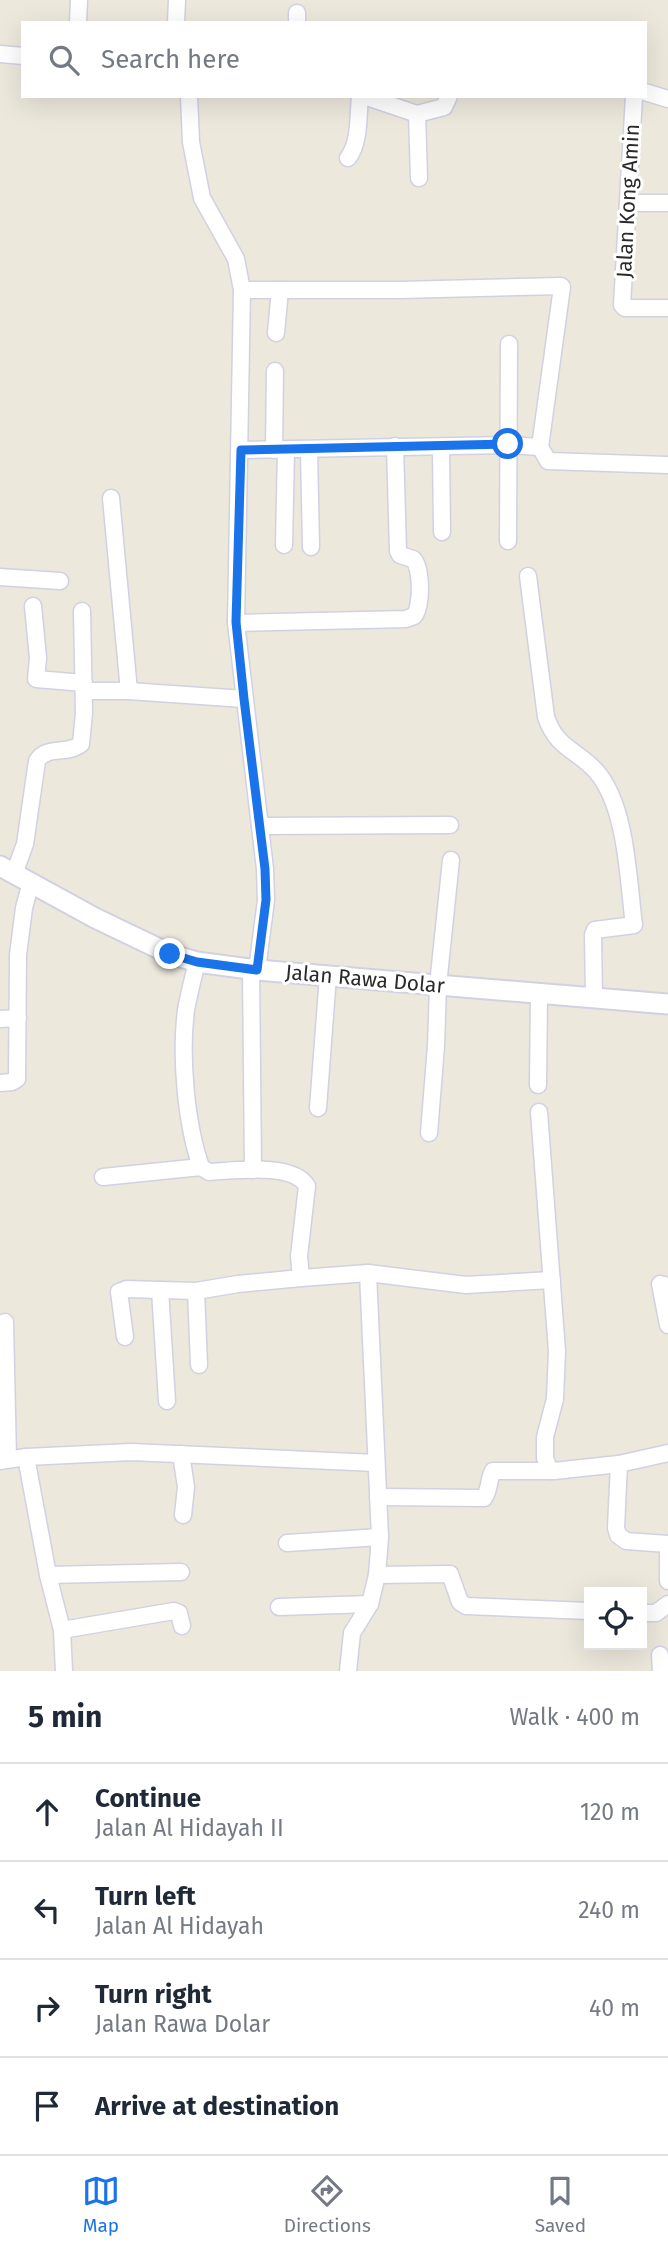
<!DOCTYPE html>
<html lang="en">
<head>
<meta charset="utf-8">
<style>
	body { margin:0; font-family:"Fira Sans",sans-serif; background:#f2f2f3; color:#1f2937 }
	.controls { position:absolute; right:21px; bottom:21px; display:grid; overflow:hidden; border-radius:0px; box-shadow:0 7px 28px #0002 }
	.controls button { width:63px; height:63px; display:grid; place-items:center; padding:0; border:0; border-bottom:2px solid #e0e1e3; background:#fff; color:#1f2937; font:35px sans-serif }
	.stop { position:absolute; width:21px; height:21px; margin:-16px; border:5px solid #1a73e8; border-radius:50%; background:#fff }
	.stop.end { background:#1a73e8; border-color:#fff; box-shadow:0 2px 7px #0008 }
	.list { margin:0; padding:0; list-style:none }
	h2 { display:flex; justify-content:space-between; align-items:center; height:91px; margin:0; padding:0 28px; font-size:30px }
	h2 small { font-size:23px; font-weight:400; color:#747a83 }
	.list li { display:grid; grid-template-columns:46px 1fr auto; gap:21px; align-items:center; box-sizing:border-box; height:98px; padding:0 28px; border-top:2px solid #e0e1e3 }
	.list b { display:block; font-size:26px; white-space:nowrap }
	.list p { margin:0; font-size:23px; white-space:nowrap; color:#747a83 }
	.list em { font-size:23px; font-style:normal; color:#747a83 }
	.icon { flex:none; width:38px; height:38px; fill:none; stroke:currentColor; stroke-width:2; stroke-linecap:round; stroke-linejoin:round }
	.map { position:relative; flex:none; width:668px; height:1671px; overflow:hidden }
	.search { position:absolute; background:#fff; box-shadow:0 7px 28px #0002; left:21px; right:21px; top:21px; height:77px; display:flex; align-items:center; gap:18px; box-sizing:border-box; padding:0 24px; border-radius:0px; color:#747a83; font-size:26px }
	.sheet { height:483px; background:#fff }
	nav { display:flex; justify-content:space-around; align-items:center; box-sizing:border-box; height:98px; border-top:2px solid #e0e1e3; background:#fff; font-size:19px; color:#747a83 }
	nav a { display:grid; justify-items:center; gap:4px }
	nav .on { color:#1a73e8 }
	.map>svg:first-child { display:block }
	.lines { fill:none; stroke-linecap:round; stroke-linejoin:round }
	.minor-casing { stroke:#d1d1e3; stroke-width:19 }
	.tertiary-casing { stroke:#d1d1e3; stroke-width:23 }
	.minor { stroke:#fff; stroke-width:16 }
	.tertiary { stroke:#fff; stroke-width:19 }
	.route { stroke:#1a73e8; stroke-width:9 }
	.labels { text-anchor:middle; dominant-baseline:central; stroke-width:6; stroke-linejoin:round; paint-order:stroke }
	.street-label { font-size:21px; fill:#2a2a2a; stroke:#fff }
</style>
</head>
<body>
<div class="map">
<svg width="668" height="1671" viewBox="0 0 668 1671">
	<rect width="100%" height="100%" fill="#ece8dc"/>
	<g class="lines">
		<g class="minor-casing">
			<g id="minor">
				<path d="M78 23 79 0"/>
				<path d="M176 23 177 0"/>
				<path d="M297 23V13"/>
				<path d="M0 54 23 56"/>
				<path d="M645 92 668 99"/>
				<path d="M189 96 191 142 202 198 236 259 242 290 236 623 265 869 266 900 257 970"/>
				<path d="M364 96 417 114 444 107 449 96"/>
				<path d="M634 96 622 305 625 308H668"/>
				<path d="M417 114 419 178"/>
				<path d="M348 158C360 143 358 115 360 96"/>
				<path d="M629 203H668"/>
				<path d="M242 290H399L561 286 562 287 540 447 548 461 668 465"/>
				<path d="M276 333 280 290"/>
				<path d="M441 447 442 532"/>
				<path d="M241 450 508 445 540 447"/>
				<path d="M274 450 275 371"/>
				<path d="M309 450 311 547"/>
				<path d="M111 498 129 691"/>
				<path d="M508 541 509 344"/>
				<path d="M284 545 286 450"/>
				<path d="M528 576 546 717C557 749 576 749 596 771 627 806 628 880 634 925L595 930 593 935 594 998"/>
				<path d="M0 577 60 581"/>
				<path d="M33 606 38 658 36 679 84 683"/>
				<path d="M236 623 406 619 414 616C422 606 422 568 413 559L400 555 398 551 395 446"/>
				<path d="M84 691H129L244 699"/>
				<path d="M260 826 450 825"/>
				<path d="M14 874 25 844 37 761C46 745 68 755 81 744L84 713 82 611"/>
				<path d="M197 962C193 978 189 994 186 1010 180 1056 186 1124 201 1167L209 1172C233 1171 293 1162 307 1186L299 1256 301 1278 368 1273 466 1285 552 1280"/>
				<path d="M251 969 253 1170"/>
				<path d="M0 1019 18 1018"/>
				<path d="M0 1083 12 1082 17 1079 18 955 24 908 31 882"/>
				<path d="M538 1085 539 993"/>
				<path d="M318 1108 328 976"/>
				<path d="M539 1112 557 1351 555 1399 545 1437V1458L550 1471"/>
				<path d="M429 1133 436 1046 438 985 451 860"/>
				<path d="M103 1177 201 1167"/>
				<path d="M668 1286 660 1284 668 1325"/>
				<path d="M196 1291 199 1365"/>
				<path d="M5 1322 8 1459"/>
				<path d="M125 1337 119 1292 127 1289 160 1290"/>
				<path d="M167 1401 160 1290 196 1291 238 1284 301 1278"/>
				<path d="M181 1454 186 1487 183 1515"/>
				<path d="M26 1457 131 1452 376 1463"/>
				<path d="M0 1461 26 1457 48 1575 62 1630 64 1671"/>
				<path d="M619 1464 616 1528 618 1535 626 1541 668 1544"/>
				<path d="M378 1497 484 1498C490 1490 488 1480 493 1471H554L619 1464 668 1453"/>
				<path d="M287 1543 380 1537"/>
				<path d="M668 1544V1581"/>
				<path d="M48 1575 181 1572"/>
				<path d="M377 1575 450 1574 460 1602 466 1606 589 1611"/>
				<path d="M279 1607 370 1604"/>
				<path d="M642 1613H656L668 1604"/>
				<path d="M62 1630 174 1611 179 1613 182 1626"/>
				<path d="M660 1655 661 1671"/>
				<path d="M348 1671 352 1633 370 1604 377 1575 380 1537 368 1273"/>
			</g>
		</g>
		<g class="tertiary-casing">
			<path id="tertiary" d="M0 866 95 918 170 954 197 962 257 970 668 1004"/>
		</g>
		<use href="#minor" class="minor"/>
		<use href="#tertiary" class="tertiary"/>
	</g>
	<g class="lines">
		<path class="route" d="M170 954 197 962 257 970 266 900 265 869 244 699 236 622 241 450 508 444"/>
	</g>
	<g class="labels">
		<g class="street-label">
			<text transform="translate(628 201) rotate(-87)">Jalan Kong Amin</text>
			<text transform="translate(365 979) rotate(5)">Jalan Rawa Dolar</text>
		</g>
	</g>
</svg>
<div class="controls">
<button><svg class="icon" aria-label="locate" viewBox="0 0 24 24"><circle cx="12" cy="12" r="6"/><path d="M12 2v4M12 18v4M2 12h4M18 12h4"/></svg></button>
</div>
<div class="stop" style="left:508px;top:444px"></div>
<div class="stop end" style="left:170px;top:954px"></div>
<div class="search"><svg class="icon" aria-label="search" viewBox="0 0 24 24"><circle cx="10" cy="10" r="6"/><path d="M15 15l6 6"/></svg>Search here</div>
</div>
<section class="sheet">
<h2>5 min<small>Walk · 400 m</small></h2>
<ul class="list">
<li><svg class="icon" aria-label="ahead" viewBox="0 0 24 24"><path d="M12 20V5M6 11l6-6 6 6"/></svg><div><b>Continue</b><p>Jalan Al Hidayah II</p></div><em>120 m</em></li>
<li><svg class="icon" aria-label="left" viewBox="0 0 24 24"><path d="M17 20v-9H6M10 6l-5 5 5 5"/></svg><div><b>Turn left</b><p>Jalan Al Hidayah</p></div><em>240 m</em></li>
<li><svg class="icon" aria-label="right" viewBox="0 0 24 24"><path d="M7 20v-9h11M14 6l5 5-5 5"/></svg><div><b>Turn right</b><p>Jalan Rawa Dolar</p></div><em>40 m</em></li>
<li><svg class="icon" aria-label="arrive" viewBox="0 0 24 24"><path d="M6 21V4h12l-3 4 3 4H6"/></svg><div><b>Arrive at destination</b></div></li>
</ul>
</section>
<nav>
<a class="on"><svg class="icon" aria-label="map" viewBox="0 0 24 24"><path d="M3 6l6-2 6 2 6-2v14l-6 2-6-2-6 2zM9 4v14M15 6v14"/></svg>Map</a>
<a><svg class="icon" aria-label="directions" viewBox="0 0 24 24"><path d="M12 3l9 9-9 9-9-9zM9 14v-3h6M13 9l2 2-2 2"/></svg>Directions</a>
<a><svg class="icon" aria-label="saved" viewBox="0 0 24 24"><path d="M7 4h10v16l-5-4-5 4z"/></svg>Saved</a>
</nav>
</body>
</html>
